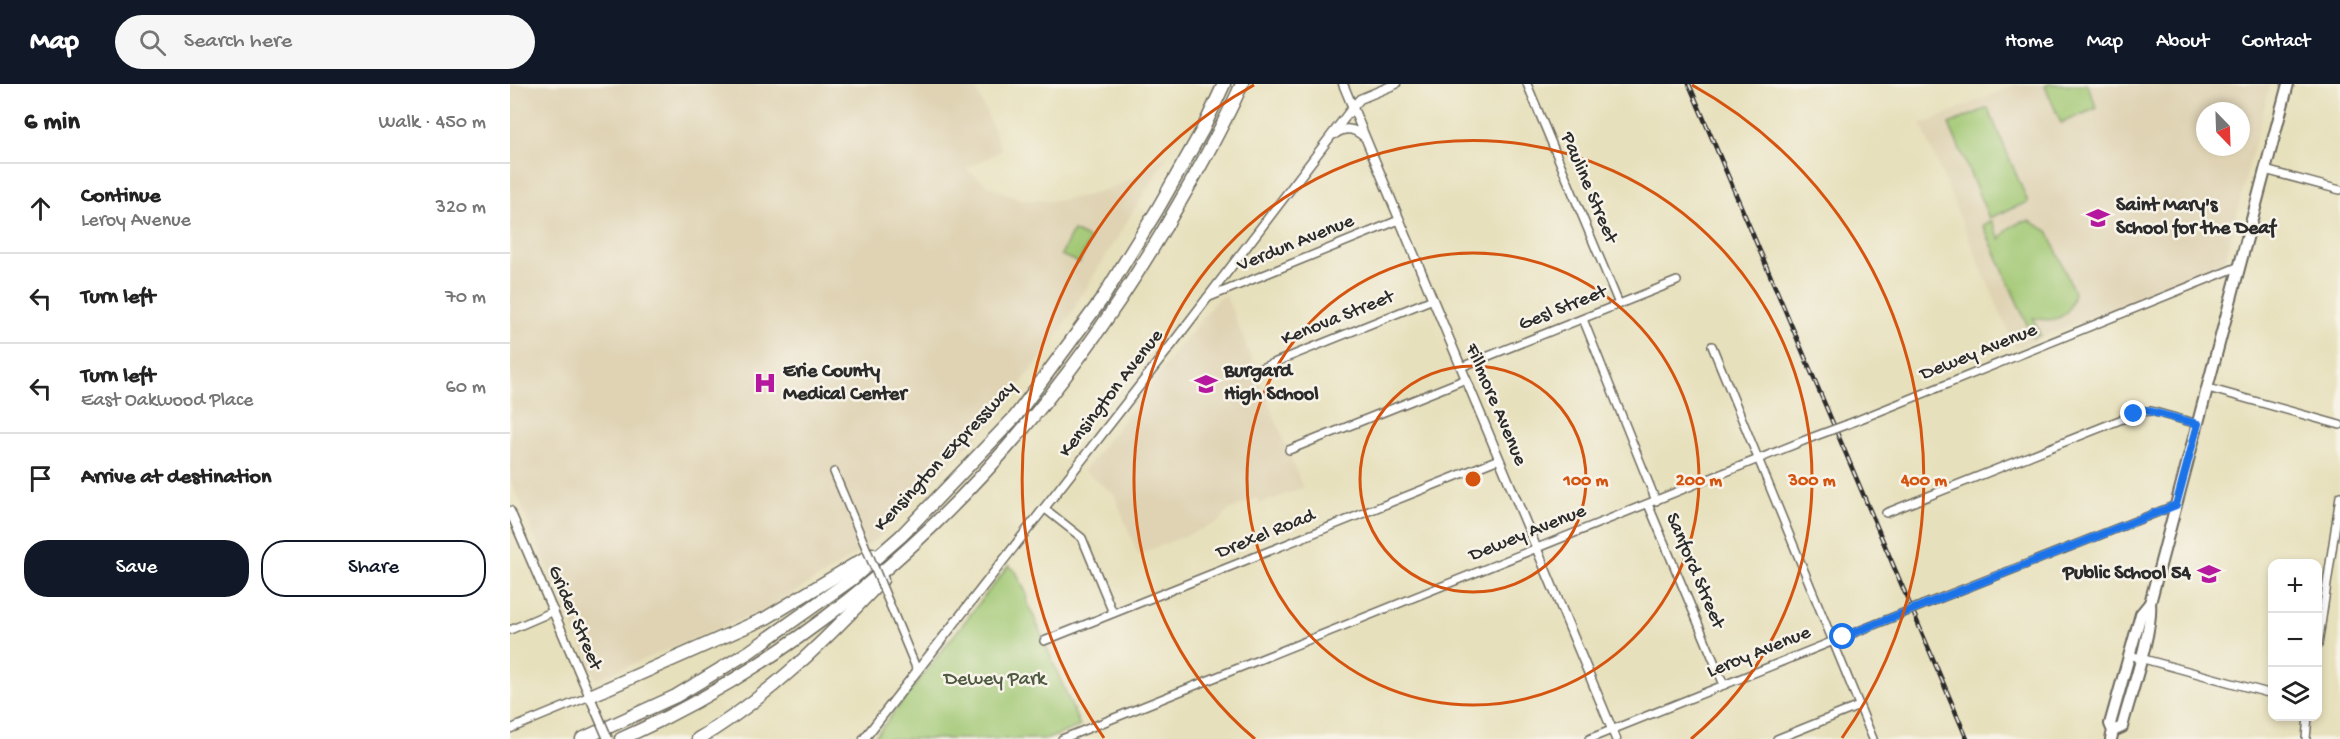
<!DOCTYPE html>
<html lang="en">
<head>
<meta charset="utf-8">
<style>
	body { margin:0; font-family:"Gochi Hand",sans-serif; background:#f6f6f6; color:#222 }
	.controls { position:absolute; right:18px; bottom:18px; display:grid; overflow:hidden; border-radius:12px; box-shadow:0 3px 9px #0003 }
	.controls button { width:54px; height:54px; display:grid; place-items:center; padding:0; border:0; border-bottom:2px solid #e0e0e0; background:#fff; color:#222; font:30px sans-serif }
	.compass { position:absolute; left:1686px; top:18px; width:54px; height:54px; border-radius:50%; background:#fff; box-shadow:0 3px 9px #0003; rotate:157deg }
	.stop { position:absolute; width:18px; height:18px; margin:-14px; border:4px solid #1a73e8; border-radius:50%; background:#fff }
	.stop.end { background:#1a73e8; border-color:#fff; box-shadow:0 2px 6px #0008 }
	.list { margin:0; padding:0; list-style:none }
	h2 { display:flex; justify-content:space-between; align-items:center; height:78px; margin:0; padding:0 24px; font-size:26px }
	h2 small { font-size:20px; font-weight:400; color:#767676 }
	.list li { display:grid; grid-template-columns:39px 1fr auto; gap:18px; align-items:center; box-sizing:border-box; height:90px; padding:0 24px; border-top:2px solid #e0e0e0 }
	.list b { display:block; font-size:22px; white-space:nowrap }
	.list p { margin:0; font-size:20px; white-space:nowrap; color:#767676 }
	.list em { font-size:20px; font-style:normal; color:#767676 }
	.actions { display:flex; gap:12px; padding:18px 24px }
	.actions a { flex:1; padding:14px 0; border:2px solid #111827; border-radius:24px; text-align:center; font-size:21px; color:#111827 }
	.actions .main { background:#111827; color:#fff }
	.icon { flex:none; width:33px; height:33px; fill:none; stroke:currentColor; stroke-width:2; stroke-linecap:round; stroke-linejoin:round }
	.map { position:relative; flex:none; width:1830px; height:655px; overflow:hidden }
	header { display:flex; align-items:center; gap:36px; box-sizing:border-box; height:84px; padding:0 30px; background:#111827; color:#fff }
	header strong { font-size:28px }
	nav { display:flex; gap:33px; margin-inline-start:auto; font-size:21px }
	.search { width:420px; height:54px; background:#f6f6f6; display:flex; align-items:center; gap:15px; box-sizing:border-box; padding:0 21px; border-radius:33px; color:#767676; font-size:22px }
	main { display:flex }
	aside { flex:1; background:#fff }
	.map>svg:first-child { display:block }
	.built { fill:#dfd3b4; fill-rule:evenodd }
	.green { fill:#a1c873; stroke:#667a4f; stroke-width:1.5 }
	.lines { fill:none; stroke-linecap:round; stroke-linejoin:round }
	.minor-casing { stroke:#6d6a5e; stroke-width:10 }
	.tertiary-casing { stroke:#6d6a5e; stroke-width:11 }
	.primary-casing { stroke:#6d6a5e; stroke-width:14 }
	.motorway-casing { stroke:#6d6a5e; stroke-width:15 }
	.minor { stroke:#fff; stroke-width:7 }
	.tertiary { stroke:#fff; stroke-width:8 }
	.primary { stroke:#fff; stroke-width:10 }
	.motorway { stroke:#fff; stroke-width:12 }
	.rail-casing { stroke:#2b2b2b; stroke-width:4.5 }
	.rail { stroke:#f7f3e8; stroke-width:2; stroke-dasharray:7; stroke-linecap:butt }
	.minor-bridge-casing { stroke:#6d6a5e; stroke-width:10; stroke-linecap:butt }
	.tertiary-bridge-casing { stroke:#6d6a5e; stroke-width:11; stroke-linecap:butt }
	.minor-bridge { stroke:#fff; stroke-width:7 }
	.tertiary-bridge { stroke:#fff; stroke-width:8 }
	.route { stroke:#1a73e8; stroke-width:8 }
	.ring { fill:none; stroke:#d5540f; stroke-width:3 }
	.labels { text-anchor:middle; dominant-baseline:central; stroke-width:5; stroke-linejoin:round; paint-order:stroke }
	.street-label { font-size:20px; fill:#2b2b2b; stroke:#f7f3e8 }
	.poi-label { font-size:20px; font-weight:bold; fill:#2b2b2b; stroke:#f7f3e8; text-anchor:start }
	.park-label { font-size:20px; fill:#4e5a41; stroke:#f7f3e8 }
	.centre { fill:#d5540f; stroke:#f7f3e8; stroke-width:3 }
	.ring-label { font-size:18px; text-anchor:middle; font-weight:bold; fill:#d5540f; stroke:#f7f3e8; stroke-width:5; stroke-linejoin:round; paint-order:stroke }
</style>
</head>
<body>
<header>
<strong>Map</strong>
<div class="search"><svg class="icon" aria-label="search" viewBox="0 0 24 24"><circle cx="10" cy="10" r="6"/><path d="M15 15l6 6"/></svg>Search here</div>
<nav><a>Home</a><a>Map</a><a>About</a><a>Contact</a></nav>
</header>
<main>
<aside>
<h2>6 min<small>Walk · 450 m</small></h2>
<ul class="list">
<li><svg class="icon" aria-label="ahead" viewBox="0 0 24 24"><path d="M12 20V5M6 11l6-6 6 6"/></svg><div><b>Continue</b><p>Leroy Avenue</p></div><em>320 m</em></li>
<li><svg class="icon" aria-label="left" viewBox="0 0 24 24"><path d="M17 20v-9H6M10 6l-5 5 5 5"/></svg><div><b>Turn left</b></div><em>70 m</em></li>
<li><svg class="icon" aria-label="left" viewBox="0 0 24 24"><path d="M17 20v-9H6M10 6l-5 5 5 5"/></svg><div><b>Turn left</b><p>East Oakwood Place</p></div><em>60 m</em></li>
<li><svg class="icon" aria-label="arrive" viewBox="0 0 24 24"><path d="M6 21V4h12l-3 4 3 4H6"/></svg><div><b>Arrive at destination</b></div></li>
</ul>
<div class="actions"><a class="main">Save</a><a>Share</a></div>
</aside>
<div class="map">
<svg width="1830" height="655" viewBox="0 0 1830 655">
	<rect width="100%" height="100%" fill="#f7f3e8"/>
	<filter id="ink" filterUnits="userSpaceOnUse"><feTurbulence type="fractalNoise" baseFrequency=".0167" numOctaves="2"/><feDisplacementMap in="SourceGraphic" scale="12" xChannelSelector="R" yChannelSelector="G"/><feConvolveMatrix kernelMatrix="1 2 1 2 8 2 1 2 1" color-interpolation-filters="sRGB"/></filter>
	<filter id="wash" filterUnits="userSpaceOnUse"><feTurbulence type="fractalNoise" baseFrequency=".008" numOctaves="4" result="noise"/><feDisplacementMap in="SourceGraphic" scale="24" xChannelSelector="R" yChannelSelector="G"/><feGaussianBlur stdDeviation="1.35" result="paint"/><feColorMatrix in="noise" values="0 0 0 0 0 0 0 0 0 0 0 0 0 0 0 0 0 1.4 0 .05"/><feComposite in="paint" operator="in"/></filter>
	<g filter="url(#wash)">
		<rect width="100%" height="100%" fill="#e7e0bc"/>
		<g class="built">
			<path d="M0 0H464L492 66 456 85 480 102 510 116 547 117 578 111 612 100 659 69 544 257 478 342 411 407 369 453 322 486 255 526 86 595 0 395Z"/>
			<path d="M1502 0H1760L1714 180 1505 264 1411 41 1502 2ZM1695 27H1731V63H1695Z"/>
			<path d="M716 211 793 404 750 420 747 414 719 426 709 438 628 471 604 410 574 387 708 214Z"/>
		</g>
		<g class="green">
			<path d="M1539 0H1577L1587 24 1551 39 1535 2Z"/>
			<path d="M1478 24 1518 118 1479 134 1439 40Z"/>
			<path d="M1482 137 1490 155 1499 144 1511 138 1520 137 1538 147 1564 208C1560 234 1547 239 1523 234L1530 251 1523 254 1473 141Z"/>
			<path d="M563 147 580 155 569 179 551 171Z"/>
			<path d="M499 481 506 488 518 513 516 514 570 642 538 655H363Z"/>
		</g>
	</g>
	<g filter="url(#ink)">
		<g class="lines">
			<g class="minor-casing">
				<g id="minor">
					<path d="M1017 0 1109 220"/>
					<path d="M1755 86 1830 106"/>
					<path d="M697 214 889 136"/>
					<path d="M1073 235 1146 417"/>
					<path d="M1202 262 1363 655"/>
					<path d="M951 283 1167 197"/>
					<path d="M746 286 923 215"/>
					<path d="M1698 304 1830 341"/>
					<path d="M1338 340 1730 182"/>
					<path d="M779 366 956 295"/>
					<path d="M324 388 351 452"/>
					<path d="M1138 420 1214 601"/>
					<path d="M534 424 572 454 603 529"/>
					<path d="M1376 429 1630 328 1641 327 1688 340"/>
					<path d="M380 521 407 586"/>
					<path d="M1413 521 1666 421"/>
					<path d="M0 546 44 527"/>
					<path d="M534 557 989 375"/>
					<path d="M1808 561 1830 412"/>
					<path d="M1619 571 1762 610"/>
					<path d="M0 645 80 612"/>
					<path d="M552 655 1303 353"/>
					<path d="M1079 655 1381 534"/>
					<path d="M1267 655 1349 622"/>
					<path d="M1796 655 1798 632"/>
				</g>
			</g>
			<g class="tertiary-casing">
				<g id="tertiary">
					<path d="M833 0 1106 655"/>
					<path d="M825 50C834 43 844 44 853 52"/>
					<path d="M0 427 86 627"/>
					<path d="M354 655 663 259 843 23 850 15 886 0"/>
				</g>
			</g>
			<g class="primary-casing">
				<g id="primary">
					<path d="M1603 647 1612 643C1620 611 1643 548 1640 519L1778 0"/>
					<path d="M1601 655 1603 647 1600 640 1631 530 1640 519"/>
				</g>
			</g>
			<g class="motorway-casing">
				<g id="motorway">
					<path d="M80 612 256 534 362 470"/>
					<path d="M72 655 166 612 239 568 342 495 391 452 505 333 592 215 647 126 693 45 714 0"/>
					<path d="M111 655C346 549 523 365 653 147 681 99 709 51 732 0"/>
					<path d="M188 655C259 613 316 556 372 496"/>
				</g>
			</g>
			<use href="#minor" class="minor"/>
			<use href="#tertiary" class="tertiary"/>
			<use href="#primary" class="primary"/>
			<use href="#motorway" class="motorway"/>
			<g class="rail-casing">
				<path id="rail" d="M1179 0 1457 655"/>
			</g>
			<use href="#rail" class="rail"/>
			<g class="minor-bridge-casing">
				<g id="minor-bridge">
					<path d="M1303 353 1338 340"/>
					<path d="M351 452 380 521"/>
					<path d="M1381 534 1413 521"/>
				</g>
			</g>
			<g class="tertiary-bridge-casing">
				<path id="tertiary-bridge" d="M86 627 98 655"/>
			</g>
			<use href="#minor-bridge" class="minor-bridge"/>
			<use href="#tertiary-bridge" class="tertiary-bridge"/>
		</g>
	</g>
	<g class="lines" filter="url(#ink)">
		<path class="route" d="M1333 553 1666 421 1688 340 1635 326 1624 330"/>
	</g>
	<g class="ring">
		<circle cx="963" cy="395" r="113"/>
		<circle cx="963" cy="395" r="226"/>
		<path d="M745 655A339 339 0 1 1 1181 655"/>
		<path d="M594 654A451 451 0 0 1 744 1M1182 1A451 451 0 0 1 1332 654"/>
	</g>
	<defs>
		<g id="school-bare" transform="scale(1.8)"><path d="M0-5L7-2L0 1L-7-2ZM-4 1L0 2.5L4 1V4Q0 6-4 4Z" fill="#b5179e" stroke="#f7f3e8" stroke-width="2.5" paint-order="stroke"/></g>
		<g id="hospital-bare" transform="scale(1.8)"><path d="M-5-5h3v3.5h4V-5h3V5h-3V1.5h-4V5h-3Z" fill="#b5179e" stroke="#f7f3e8" stroke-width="2.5" paint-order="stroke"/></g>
	</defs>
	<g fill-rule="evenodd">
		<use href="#school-bare" x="1588" y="134"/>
		<use href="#hospital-bare" x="255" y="299"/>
		<use href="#school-bare" x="696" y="300"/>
		<use href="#school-bare" x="1699" y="490"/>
	</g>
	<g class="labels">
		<g class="street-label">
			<text transform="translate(1078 104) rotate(67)">Pauline Street</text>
			<text transform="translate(786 160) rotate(-22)">Verdun Avenue</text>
			<text transform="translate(1053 225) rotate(-22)">Gesl Street</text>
			<text transform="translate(828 235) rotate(-22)">Kenova Street</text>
			<text transform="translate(1469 269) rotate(-22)">Dewey Avenue</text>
			<text transform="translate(602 310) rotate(-52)">Kensington Avenue</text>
			<text transform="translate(985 321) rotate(67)">Fillmore Avenue</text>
			<text transform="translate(436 373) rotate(-47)">Kensington Expressway</text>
			<text transform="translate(1018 450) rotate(-22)">Dewey Avenue</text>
			<text transform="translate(756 451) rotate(-22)">Drexel Road</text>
			<text transform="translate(1184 487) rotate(67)">Sanford Street</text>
			<text transform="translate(64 534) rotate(67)">Grider Street</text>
			<text transform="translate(1249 569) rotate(-22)">Leroy Avenue</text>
		</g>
		<g class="poi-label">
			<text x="1606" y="122">Saint Mary's<tspan x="1606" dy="23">School for the Deaf</tspan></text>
			<text x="273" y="288">Erie County<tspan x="273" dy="23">Medical Center</tspan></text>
			<text x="714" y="288">Burgard<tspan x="714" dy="23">High School</tspan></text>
			<text x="1681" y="490" text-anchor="end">Public School 54</text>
		</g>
		<g class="park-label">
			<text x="485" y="596">Dewey Park</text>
		</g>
	</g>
	<circle cx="963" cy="395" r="9" class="centre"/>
	<g class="ring-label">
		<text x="1076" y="401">100 m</text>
		<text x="1189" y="401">200 m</text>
		<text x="1302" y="401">300 m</text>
		<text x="1414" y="401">400 m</text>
	</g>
</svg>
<div class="controls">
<button>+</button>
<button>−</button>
<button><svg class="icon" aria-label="layers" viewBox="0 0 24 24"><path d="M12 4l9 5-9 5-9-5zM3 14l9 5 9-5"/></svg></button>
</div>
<svg class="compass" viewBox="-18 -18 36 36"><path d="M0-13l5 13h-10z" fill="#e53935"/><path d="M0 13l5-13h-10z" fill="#767676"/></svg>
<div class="stop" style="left:1333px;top:553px"></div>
<div class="stop end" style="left:1624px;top:330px"></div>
</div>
</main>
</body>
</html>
